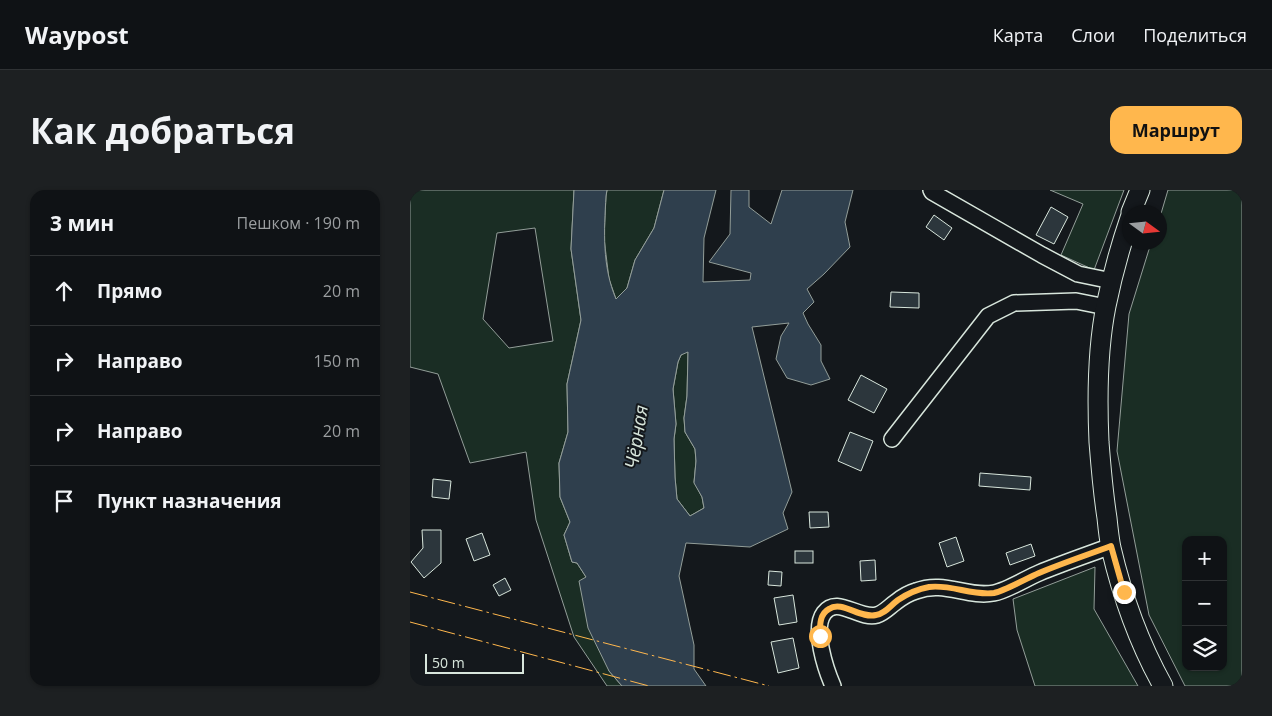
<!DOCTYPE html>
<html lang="ru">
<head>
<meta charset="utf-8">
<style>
	body { margin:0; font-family:"Open Sans",sans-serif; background:#1d2022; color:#f1f3f6 }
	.controls { position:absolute; right:15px; bottom:15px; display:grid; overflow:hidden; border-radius:10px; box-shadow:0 1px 4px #0004 }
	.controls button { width:45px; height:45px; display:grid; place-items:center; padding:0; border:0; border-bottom:1px solid #2f3234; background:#0f1215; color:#f1f3f6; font:25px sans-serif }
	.compass { position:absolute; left:712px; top:15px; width:45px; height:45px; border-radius:50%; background:#0f1215; box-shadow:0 1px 4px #0004; rotate:105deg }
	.scale { position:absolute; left:15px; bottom:12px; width:99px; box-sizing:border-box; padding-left:5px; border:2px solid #d8e6dc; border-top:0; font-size:14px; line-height:18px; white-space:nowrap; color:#d8e6dc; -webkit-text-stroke:4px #14181c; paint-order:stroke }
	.stop { position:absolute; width:15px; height:15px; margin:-11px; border:4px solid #ffb74d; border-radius:50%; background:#fff }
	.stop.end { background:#ffb74d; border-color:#fff; box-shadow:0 1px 5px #0008 }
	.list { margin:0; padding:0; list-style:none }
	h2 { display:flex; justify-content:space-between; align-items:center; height:65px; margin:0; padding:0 20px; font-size:21px }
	h2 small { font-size:16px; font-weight:400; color:#9b9ea0 }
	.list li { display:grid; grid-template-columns:32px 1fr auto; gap:15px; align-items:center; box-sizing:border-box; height:70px; padding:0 20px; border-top:1px solid #2f3234 }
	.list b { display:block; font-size:19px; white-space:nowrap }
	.list em { font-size:16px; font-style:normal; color:#9b9ea0 }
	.icon { flex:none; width:28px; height:28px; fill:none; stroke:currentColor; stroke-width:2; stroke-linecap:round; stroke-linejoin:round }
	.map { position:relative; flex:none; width:832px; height:496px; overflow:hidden; border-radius:15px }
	header { display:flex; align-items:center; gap:30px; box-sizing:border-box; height:70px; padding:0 25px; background:#0f1215; border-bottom:1px solid #2f3234 }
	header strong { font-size:24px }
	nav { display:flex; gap:28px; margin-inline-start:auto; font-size:18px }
	.intro { display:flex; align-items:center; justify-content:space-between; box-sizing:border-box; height:120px; padding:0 30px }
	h1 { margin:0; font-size:35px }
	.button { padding:12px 22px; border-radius:15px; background:#ffb74d; color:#111; font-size:18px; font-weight:700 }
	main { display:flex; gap:30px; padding:0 30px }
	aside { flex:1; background:#0f1215; border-radius:15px; box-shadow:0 1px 4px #0004 }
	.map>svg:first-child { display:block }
	.green { fill:#1a2d24; stroke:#939e99; fill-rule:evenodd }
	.water { fill:#2f3f4d; stroke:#939e99; fill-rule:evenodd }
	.building { fill:#2c363c; stroke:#d8e6dc }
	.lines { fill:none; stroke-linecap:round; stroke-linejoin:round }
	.minor-casing { stroke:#d8e6dc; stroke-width:18 }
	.major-casing { stroke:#d8e6dc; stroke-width:21 }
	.minor { stroke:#14181c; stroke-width:15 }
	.major { stroke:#14181c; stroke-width:19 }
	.power { stroke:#ffb74d; stroke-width:1; stroke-dasharray:18 4 2.5 4; stroke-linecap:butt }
	.route { stroke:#ffb74d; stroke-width:6 }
	.labels { text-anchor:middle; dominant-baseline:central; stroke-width:4; stroke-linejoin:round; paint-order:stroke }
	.water-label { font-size:19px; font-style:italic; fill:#d8e6dc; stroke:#14181c }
</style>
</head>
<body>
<header>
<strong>Waypost</strong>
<nav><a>Карта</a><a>Слои</a><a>Поделиться</a></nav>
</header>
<div class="intro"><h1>Как добраться</h1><a class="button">Маршрут</a></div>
<main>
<aside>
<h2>3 мин<small>Пешком · 190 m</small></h2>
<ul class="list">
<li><svg class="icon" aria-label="ahead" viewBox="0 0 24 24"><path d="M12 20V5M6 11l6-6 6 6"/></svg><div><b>Прямо</b></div><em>20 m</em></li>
<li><svg class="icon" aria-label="right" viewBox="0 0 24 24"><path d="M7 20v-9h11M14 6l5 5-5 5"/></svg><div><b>Направо</b></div><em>150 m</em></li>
<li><svg class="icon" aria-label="right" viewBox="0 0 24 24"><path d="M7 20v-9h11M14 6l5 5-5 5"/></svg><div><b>Направо</b></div><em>20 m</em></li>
<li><svg class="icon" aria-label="arrive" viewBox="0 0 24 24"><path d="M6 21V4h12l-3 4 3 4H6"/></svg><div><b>Пункт назначения</b></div></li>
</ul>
</aside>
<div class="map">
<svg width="832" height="496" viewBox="0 0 832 496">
	<rect width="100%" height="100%" fill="#14181c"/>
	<g class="green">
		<path d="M0 0H164L161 59 171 130 157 194 158 242 149 273 150 307 160 332 154 345 162 372 167 373 176 387 199 481 212 496H197L164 447 126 330 116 262 60 273 28 184 0 177ZM125 38 143 151 99 158 73 129 87 43Z"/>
		<path d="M197 0H254L244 38 225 70 217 98 206 109 199 89 194 48 196 6Z"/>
		<path d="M640 0H714L684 80 651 65 673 14Z"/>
		<path d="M758 0H832V496H775L739 425 707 261 719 124 741 53 750 52V27ZM776 350H813V477H776Z"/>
		<path d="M278 161 277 206 274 228 275 242 285 259 286 271 284 292 292 307 294 318 280 326 267 309 265 287 264 249 266 234 263 199 268 172 271 165Z"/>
		<path d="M685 377 684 419 728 496H625L607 440 603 409Z"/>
	</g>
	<path class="water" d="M164 0H197L196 6C194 41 192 76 206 109L217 98 225 70 244 38 254 0H306L294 48 293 92 340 90 341 83 299 72 320 44 321 0H339V17L361 34 372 0H443L435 32 440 57 414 84 397 99 404 112 393 123 398 134 411 155V171L420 189 401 195 377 188 366 169 371 146 379 133 342 137 382 302 373 323 378 339 340 357 276 353 269 386 284 455V479L296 496H212L199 481 178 438 169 391 176 387 167 373 162 372 154 345 160 332 150 307 149 273 158 242 157 194 171 130 161 59ZM278 162 277 206 274 228 275 242 285 259 286 271 284 293 292 307 294 318 280 326 267 309 265 287 264 249 266 234 263 199 268 172 271 165Z"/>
	<g class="building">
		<path d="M641 17 658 27 644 54 626 45Z"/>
		<path d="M524 25 542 38 534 50 516 37Z"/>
		<path d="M481 102 509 103V118L480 117Z"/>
		<path d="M451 185 477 199 464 223 438 210Z"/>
		<path d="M440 242 463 251 451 281 428 271Z"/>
		<path d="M570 283 621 287 620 300 569 296Z"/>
		<path d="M23 289 41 291 39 309 22 307Z"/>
		<path d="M399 322H418L419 337 400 338Z"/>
		<path d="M12 340H31V373L14 388 1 372 13 358Z"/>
		<path d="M72 343 80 365 64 371 56 349Z"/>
		<path d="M546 347 554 371 537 377 529 353Z"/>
		<path d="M621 354 625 366 600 375 596 363Z"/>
		<rect x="385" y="361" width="18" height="12"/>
		<path d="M465 370 466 390 451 391 450 371Z"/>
		<path d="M359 381 372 382 371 396 358 395Z"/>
		<path d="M95 388 101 400 89 406 83 395Z"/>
		<path d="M383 405 387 432 369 435 364 408Z"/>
		<path d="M383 448 389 478 368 483 361 452Z"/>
	</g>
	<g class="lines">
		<g class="minor-casing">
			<g id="minor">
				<path d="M521 0 522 2 632 65 668 84 702 91"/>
				<path d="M482 249 578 126 604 113 666 111 696 117"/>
				<path d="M423 496C416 480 402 439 414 423 427 405 449 430 467 425 474 423 480 416 486 412 491 408 499 403 506 401 534 390 557 408 584 403 596 401 617 388 629 383 653 373 677 365 701 356"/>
			</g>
		</g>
		<g class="major-casing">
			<g id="major">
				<path d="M721 22 730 0"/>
				<path d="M720 28C710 57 702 87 696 116 687 161 687 207 689 252 691 278 693 302 697 328 698 338 699 348 701 358 712 405 729 453 753 496"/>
			</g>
		</g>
		<use href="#minor" class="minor"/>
		<use href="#major" class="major"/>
		<g class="power">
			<path d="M0 402 359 496"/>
			<path d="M0 432 239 496"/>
		</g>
	</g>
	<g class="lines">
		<path class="route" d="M410 446C410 437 409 424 419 419 432 410 450 429 466 425 475 424 481 415 488 410 497 404 508 399 519 397 541 394 562 406 584 403 595 401 617 388 629 383 653 373 677 365 701 356L714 402"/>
	</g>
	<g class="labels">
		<g class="water-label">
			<text transform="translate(226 247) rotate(-81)">Чёрная</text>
		</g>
	</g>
</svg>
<div class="controls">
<button>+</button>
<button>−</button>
<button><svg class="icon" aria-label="layers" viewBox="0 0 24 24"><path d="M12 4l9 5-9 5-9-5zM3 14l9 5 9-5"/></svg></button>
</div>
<svg class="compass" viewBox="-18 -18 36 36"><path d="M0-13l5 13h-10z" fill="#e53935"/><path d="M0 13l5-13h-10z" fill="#9b9ea0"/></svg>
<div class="scale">50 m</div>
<div class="stop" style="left:410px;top:446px"></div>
<div class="stop end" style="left:714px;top:402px"></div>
</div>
</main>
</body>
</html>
